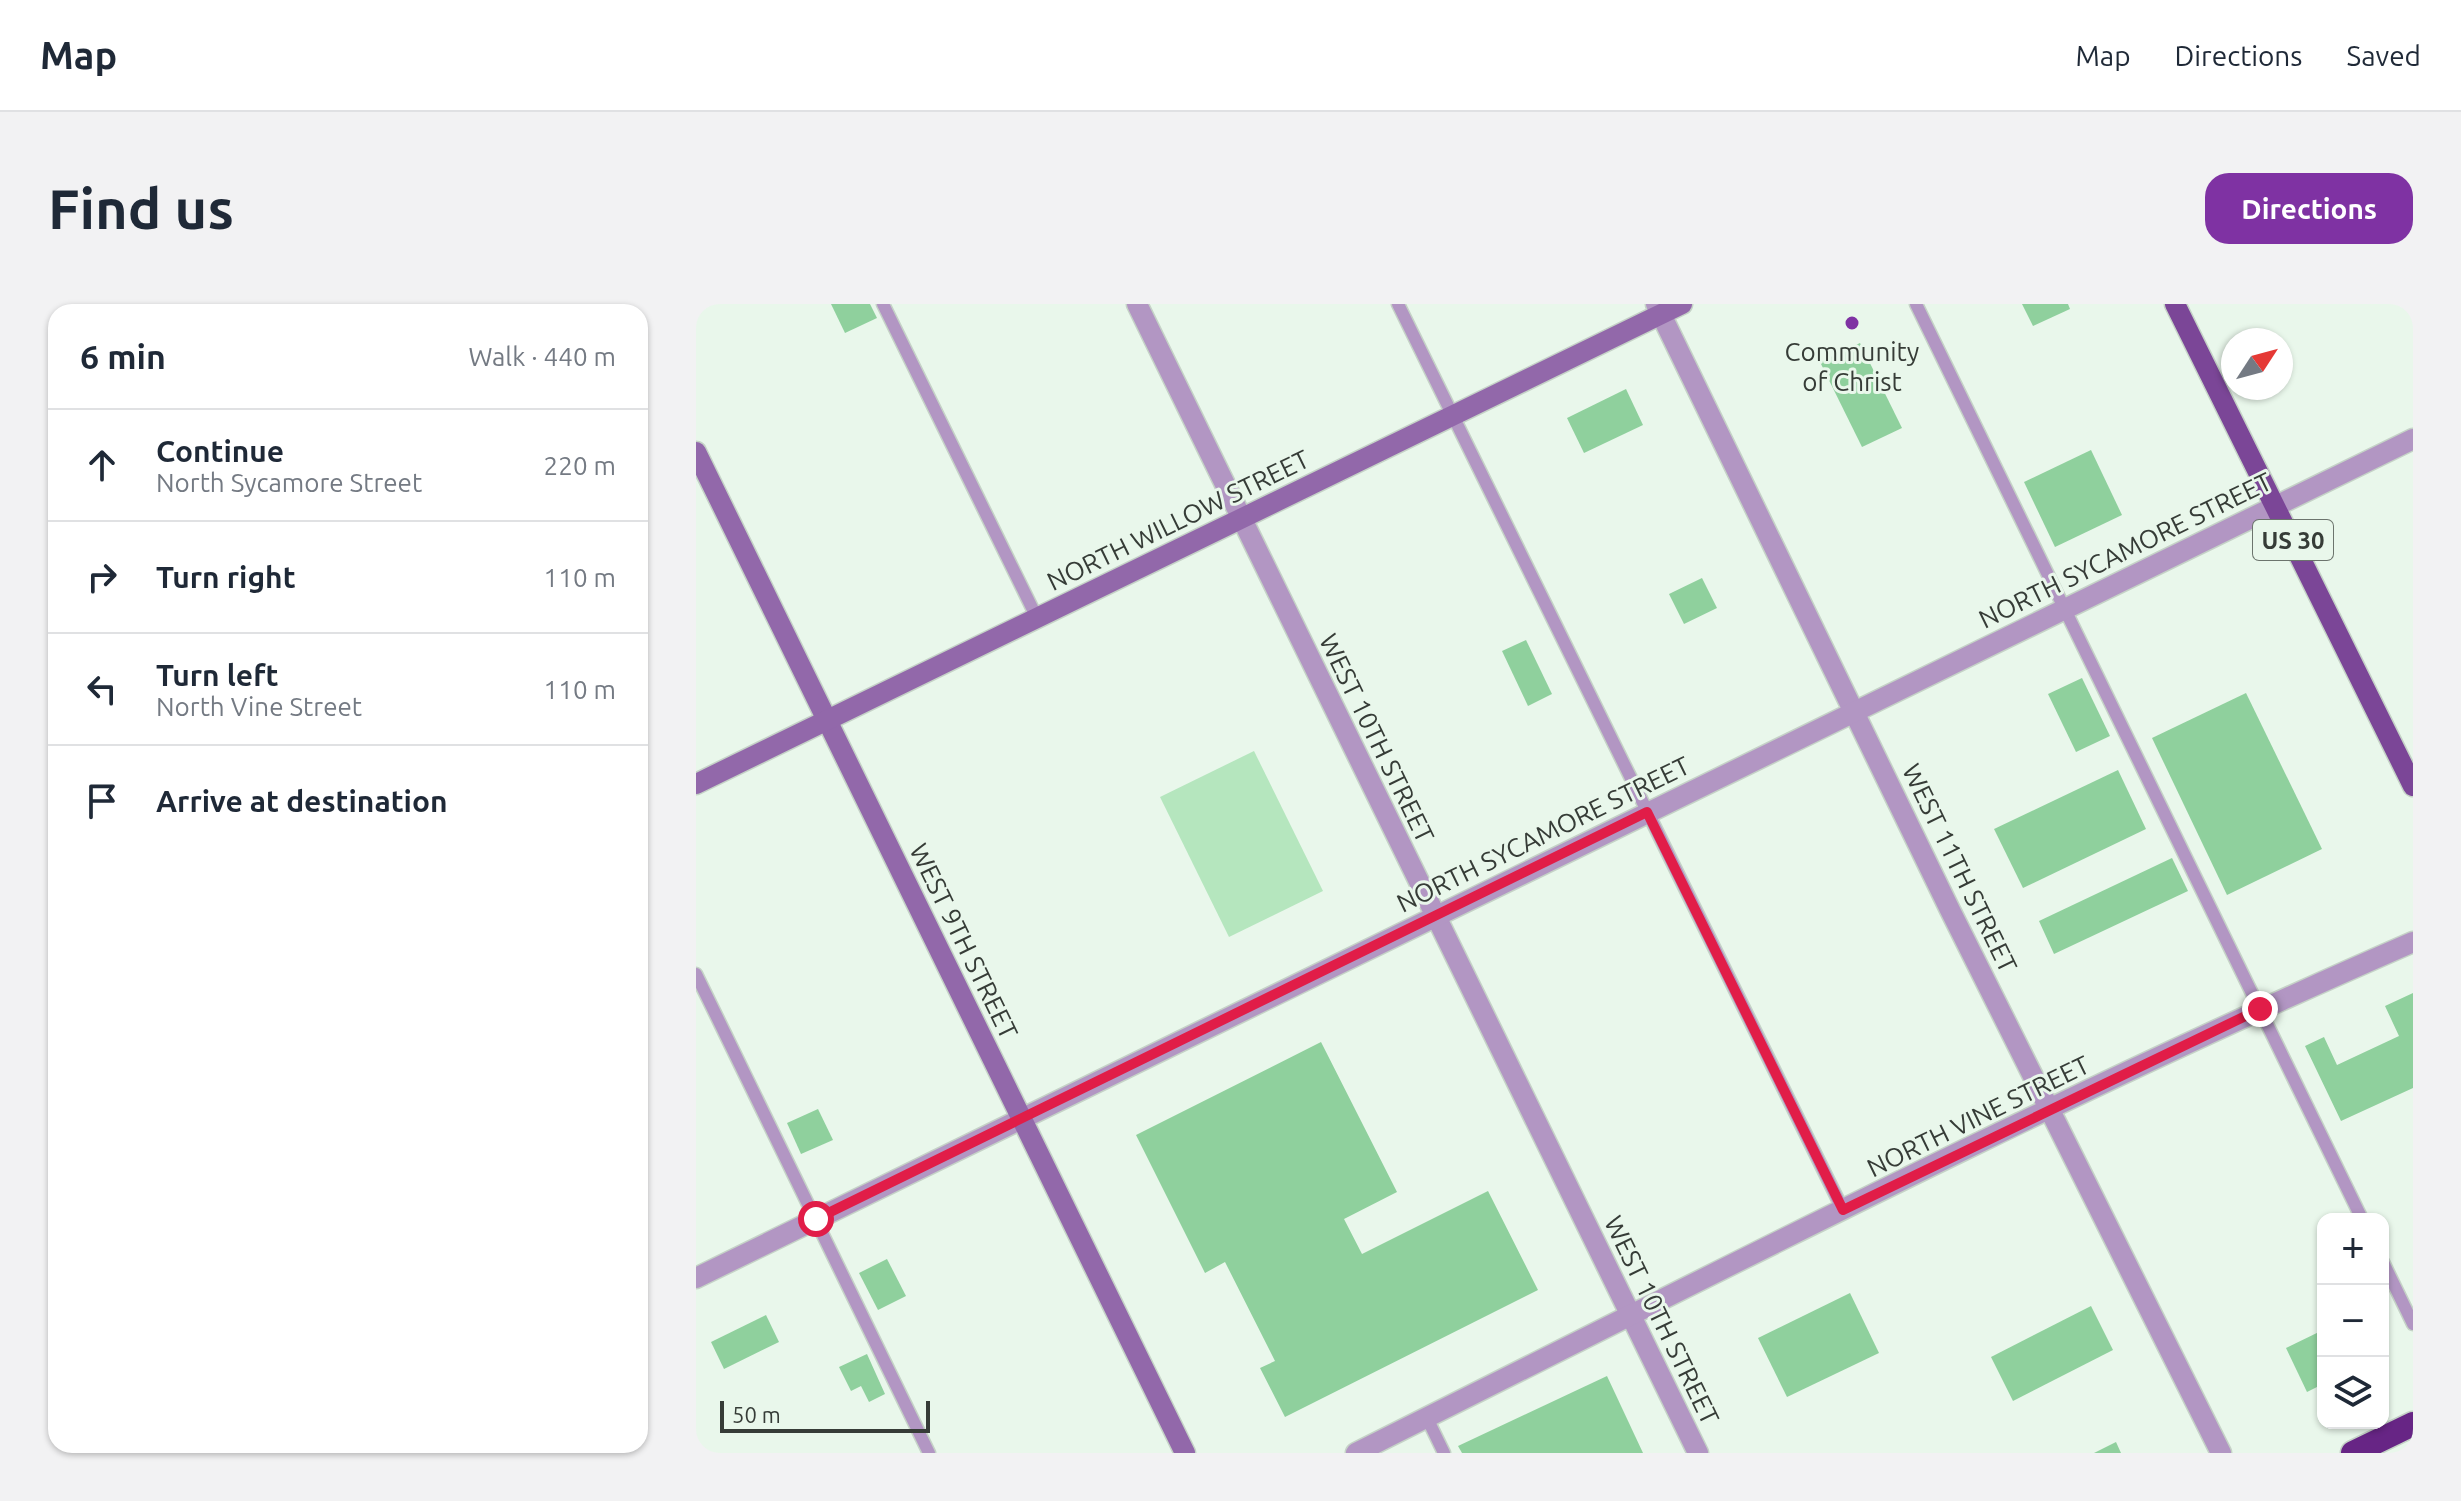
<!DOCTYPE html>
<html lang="en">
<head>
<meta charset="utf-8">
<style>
	body { margin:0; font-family:Ubuntu,sans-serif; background:#f2f2f3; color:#1f2937 }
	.controls { position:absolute; right:24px; bottom:24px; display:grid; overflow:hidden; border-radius:16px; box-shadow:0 2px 6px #0004 }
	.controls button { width:72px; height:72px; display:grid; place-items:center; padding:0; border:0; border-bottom:2px solid #e0e1e3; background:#fff; color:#1f2937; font:40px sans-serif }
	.compass { position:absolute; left:1525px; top:24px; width:72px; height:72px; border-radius:50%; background:#fff; box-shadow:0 2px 6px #0004; rotate:54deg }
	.scale { position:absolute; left:24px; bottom:20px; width:210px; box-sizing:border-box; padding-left:8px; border:4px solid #363c37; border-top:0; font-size:22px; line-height:28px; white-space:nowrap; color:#363c37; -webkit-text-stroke:6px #e9f7eb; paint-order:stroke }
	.stop { position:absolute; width:24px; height:24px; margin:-18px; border:6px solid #e11d48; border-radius:50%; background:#fff }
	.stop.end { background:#e11d48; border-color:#fff; box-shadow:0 2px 8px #0008 }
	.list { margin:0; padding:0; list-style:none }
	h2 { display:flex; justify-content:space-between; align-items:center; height:104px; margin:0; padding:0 32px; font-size:34px }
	h2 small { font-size:26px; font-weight:400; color:#747a83 }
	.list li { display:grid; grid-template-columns:52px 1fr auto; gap:24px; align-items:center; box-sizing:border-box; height:112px; padding:0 32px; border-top:2px solid #e0e1e3 }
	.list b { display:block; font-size:30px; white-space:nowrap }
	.list p { margin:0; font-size:26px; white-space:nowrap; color:#747a83 }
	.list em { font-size:26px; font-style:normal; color:#747a83 }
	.icon { flex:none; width:44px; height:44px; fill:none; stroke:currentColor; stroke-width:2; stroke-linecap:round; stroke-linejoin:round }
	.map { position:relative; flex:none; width:1717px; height:1149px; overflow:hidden; border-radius:24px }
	header { display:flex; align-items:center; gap:48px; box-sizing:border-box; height:112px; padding:0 40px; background:#fff; border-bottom:2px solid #e0e1e3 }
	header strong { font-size:38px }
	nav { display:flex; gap:44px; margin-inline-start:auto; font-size:28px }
	.intro { display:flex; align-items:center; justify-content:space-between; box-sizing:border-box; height:192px; padding:0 48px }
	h1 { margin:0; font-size:56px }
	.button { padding:20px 36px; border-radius:24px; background:#7f32a3; color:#fff; font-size:28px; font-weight:700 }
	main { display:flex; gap:48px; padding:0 48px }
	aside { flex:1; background:#fff; border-radius:24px; box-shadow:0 2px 6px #0004 }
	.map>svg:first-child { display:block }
	.green { fill:#b5e6be }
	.building { fill:#8fd09d }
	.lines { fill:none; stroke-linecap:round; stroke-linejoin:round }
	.lane-casing { stroke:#c5d2c7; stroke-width:15 }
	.street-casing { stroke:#c5d2c7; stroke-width:23 }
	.secondary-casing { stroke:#c5d2c7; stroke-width:23 }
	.primary-casing { stroke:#c5d2c7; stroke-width:23 }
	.highway-casing { stroke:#c5d2c7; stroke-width:27 }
	.lane { stroke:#b296c3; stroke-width:12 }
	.street { stroke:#b296c3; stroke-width:20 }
	.secondary { stroke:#9268aa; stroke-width:20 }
	.primary { stroke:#7b4697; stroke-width:20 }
	.highway { stroke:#672585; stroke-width:24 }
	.route { stroke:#e11d48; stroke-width:10 }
	.poi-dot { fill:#7f32a3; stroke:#e9f7eb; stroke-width:3 }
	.labels { text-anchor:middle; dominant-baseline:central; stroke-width:6; stroke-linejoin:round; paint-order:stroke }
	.shield { fill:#e9f7eb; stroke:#6c746d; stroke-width:2 }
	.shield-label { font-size:24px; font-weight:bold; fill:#363c37 }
	.poi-label { font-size:26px; fill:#363c37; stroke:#e9f7eb }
	.street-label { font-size:26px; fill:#363c37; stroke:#e9f7eb }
</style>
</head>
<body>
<header>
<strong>Map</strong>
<nav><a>Map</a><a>Directions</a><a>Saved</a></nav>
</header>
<div class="intro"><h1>Find us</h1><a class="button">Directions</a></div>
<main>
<aside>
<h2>6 min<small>Walk · 440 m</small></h2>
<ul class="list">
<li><svg class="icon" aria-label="ahead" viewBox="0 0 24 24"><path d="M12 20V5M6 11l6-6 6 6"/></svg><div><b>Continue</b><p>North Sycamore Street</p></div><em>220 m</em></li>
<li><svg class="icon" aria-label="right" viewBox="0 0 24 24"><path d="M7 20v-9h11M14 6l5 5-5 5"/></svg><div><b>Turn right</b></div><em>110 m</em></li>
<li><svg class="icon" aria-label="left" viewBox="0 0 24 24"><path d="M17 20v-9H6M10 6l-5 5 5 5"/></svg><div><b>Turn left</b><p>North Vine Street</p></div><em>110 m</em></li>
<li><svg class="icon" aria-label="arrive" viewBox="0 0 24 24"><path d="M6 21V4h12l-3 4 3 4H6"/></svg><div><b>Arrive at destination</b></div></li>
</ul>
</aside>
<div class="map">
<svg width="1717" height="1149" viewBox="0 0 1717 1149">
	<rect width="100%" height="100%" fill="#e9f7eb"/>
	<path class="green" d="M558 447 627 587 533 633 464 493Z"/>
	<g class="building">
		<path d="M135 0H174L181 14 149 29Z"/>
		<path d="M1326 0H1372L1374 5 1337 22Z"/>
		<path d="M1164 39 1206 124 1166 143 1124 58Z"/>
		<path d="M930 85 947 121 888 149 871 114Z"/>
		<path d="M1395 146 1426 211 1359 243 1328 178Z"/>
		<path d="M1006 274 1021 304 988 320 973 290Z"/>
		<path d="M830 336 856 390 832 402 806 347Z"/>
		<path d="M1386 374 1414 432 1380 448 1352 390Z"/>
		<path d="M1550 389 1626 545 1531 591 1456 434Z"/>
		<path d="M1422 466 1450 525 1327 584 1298 525Z"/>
		<path d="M1476 554 1492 587 1358 650 1343 617Z"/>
		<path d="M1717 689V784L1645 817 1609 742 1628 733 1641 761 1703 732 1689 702Z"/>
		<path d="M625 738 701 888 648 915 666 950 792 887 842 986 589 1113 564 1064 579 1057 529 958 509 969 440 831Z"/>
		<path d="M122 805 137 836 105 850 91 819Z"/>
		<path d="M191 955 210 992 182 1006 163 969Z"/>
		<path d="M1154 989 1183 1049 1091 1093 1062 1034Z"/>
		<path d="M1395 1002 1417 1046 1317 1097 1295 1053Z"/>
		<path d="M70 1011 83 1038 28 1065 15 1038Z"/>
		<path d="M1627 1026V1080L1611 1088 1590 1044Z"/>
		<path d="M171 1050 189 1090 173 1098 165 1082 155 1087 143 1063Z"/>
		<path d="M911 1072 947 1149H766L762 1142Z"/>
		<path d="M1420 1138 1425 1149H1398Z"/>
	</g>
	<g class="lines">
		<g class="lane-casing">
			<g id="lane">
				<path d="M187 0 341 314"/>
				<path d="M702 0 1147 906"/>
				<path d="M1220 0 1666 915"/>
				<path d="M0 670 233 1149"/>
				<path d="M1687 958 1717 1020"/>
				<path d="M731 1114 748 1149"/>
			</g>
		</g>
		<g class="street-casing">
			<g id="street">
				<path d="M441 0 1002 1149"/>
				<path d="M960 0 1254 606 1525 1149"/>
				<path d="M0 974 1717 135"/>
				<path d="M660 1149C1010 974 1358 794 1717 638"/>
			</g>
		</g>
		<g class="secondary-casing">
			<g id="secondary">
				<path d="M0 148 489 1149"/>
				<path d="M0 480 986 0"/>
			</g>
		</g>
		<g class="primary-casing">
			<path id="primary" d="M1479 0 1717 482"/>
		</g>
		<g class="highway-casing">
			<path id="highway" d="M1657 1149 1717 1120"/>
		</g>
		<use href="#lane" class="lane"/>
		<use href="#street" class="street"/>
		<use href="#secondary" class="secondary"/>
		<use href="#primary" class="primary"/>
		<use href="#highway" class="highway"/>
	</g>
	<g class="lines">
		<path class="route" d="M120 915 951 508 1147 906 1564 705"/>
	</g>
	<circle class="poi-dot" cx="1156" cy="19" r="8"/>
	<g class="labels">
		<rect class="shield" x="1557" y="216" width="80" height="40" rx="6"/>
		<g class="shield-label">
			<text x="1597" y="236">US 30</text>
		</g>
		<g class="poi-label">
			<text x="1156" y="47">Community<tspan x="1156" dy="30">of Christ</tspan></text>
		</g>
		<g class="street-label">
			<text transform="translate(482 216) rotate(-26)">NORTH WILLOW STREET</text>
			<text transform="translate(1429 246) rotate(-26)">NORTH SYCAMORE STREET</text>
			<text transform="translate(681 434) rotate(64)">WEST 10TH STREET</text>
			<text transform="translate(847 530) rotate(-26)">NORTH SYCAMORE STREET</text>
			<text transform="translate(1264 564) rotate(64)">WEST 11TH STREET</text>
			<text transform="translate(268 637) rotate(64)">WEST 9TH STREET</text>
			<text transform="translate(1282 812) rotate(-26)">NORTH VINE STREET</text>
			<text transform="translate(966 1016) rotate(64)">WEST 10TH STREET</text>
		</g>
	</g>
</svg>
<div class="controls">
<button>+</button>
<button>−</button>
<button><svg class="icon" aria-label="layers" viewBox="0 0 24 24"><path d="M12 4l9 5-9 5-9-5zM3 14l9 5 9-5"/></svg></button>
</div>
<svg class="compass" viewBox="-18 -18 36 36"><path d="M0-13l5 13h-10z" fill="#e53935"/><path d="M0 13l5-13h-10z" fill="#747a83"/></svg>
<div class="scale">50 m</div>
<div class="stop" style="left:120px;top:915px"></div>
<div class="stop end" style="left:1564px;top:705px"></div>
</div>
</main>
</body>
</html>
